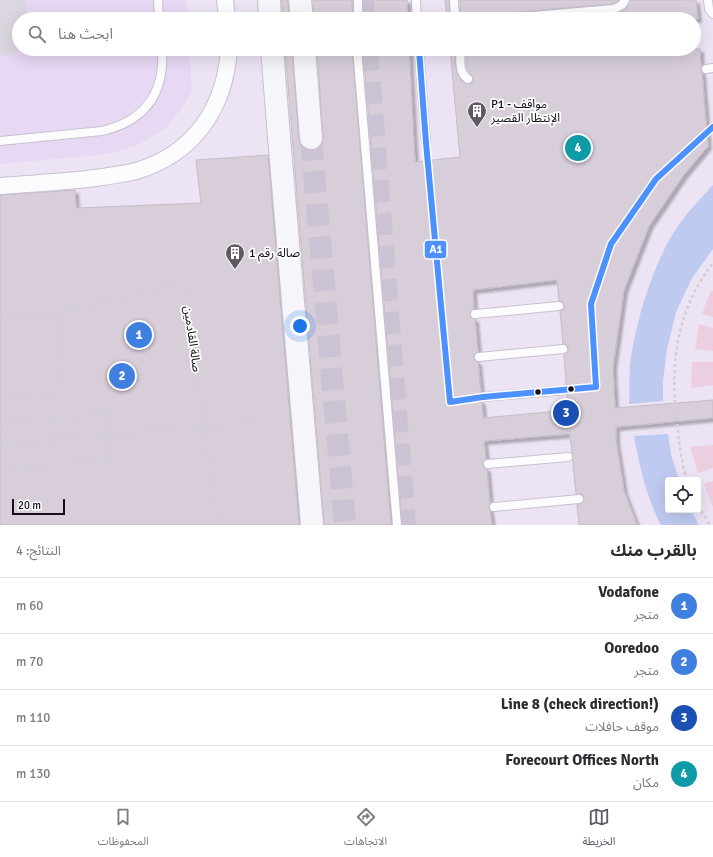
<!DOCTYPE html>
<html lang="ar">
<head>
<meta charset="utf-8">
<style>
	body { margin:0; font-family:Signika,"Noto Sans Arabic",sans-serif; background:#f2f2f3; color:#2b2b33; direction:rtl }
	.controls { position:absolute; right:12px; bottom:12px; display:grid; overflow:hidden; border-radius:4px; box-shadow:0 4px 16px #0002 }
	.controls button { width:36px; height:36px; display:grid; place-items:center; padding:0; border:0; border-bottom:1px solid #e1e1e2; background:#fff; color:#2b2b33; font:20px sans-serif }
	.scale { position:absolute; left:12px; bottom:10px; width:53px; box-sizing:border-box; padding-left:4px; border:2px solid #130e17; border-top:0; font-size:11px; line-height:14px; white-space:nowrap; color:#130e17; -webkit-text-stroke:3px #fff; paint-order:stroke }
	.you { position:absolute; left:300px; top:326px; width:14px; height:14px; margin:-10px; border:3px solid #fff; border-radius:50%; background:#1a73e8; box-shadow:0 0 0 6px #1a73e833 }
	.badge { display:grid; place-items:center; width:26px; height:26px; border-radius:50%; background:#5f5964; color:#fff; font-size:13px; font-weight:700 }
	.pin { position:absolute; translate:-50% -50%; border:2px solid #fff; box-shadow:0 1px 4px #0006 }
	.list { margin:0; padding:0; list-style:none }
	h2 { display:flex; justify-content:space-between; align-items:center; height:52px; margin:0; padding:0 16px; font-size:17px }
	h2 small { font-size:13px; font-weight:400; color:#7c7c81 }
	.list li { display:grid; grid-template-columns:26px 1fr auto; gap:12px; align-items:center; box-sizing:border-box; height:56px; padding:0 16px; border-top:1px solid #e1e1e2 }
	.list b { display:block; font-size:15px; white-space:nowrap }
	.list p { margin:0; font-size:13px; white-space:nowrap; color:#7c7c81 }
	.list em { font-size:13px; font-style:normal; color:#7c7c81 }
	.icon { flex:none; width:22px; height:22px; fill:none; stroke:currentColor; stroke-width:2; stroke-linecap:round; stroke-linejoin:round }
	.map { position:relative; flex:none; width:713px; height:525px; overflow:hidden; direction:ltr }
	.search { position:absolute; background:#fff; box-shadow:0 4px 16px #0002; left:12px; right:12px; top:12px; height:44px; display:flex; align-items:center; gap:10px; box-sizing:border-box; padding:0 14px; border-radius:22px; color:#7c7c81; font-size:15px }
	.sheet { height:276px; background:#fff }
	nav { display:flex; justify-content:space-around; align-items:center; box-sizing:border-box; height:56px; border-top:1px solid #e1e1e2; background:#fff; font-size:11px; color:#7c7c81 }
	nav a { display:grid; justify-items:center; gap:2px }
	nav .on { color:#5f5964 }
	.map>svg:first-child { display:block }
	.built { fill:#e7d8f3 }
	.green { fill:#ebcedf }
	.water { fill:#becaf0 }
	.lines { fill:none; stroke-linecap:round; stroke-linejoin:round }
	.taxiway { stroke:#dcd6e0; stroke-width:47 }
	.building { fill:#d7ced9; stroke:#c6bcc9; fill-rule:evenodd; filter:url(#shadow) }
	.secondary-tunnel { stroke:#cbc3d3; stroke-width:22; stroke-dasharray:22 11; stroke-linecap:butt }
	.lane-casing { stroke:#c7c1ce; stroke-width:10 }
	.street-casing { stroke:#c7c1ce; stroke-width:18 }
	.secondary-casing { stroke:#c7c1ce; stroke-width:24 }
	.path { stroke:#d2cfd4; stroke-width:2.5; stroke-dasharray:3 3; stroke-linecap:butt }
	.lane { stroke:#fcfbfd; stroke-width:8 }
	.street { stroke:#fcfbfd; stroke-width:16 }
	.secondary { stroke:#f6f5fa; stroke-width:22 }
	.bus-1-casing { stroke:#fff; stroke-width:9 }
	.bus-1 { stroke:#4c91ff; stroke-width:6 }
	.bus-dot { fill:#130e17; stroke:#fff; stroke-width:1.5 }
	.labels { text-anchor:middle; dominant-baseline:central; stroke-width:3.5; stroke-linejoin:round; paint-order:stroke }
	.poi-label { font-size:12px; fill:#130e17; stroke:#fff; text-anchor:start }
	.street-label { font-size:12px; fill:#130e17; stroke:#fff }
	.line-badge { stroke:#fff; stroke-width:1.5 }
	.badge-label { font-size:11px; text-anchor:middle; font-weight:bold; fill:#fff }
</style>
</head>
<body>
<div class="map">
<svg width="713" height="525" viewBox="0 0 713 525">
	<defs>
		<filter id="shadow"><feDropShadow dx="3.5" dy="3.5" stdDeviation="1" flood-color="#0004"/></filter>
	</defs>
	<rect width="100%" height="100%" fill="#ece3f4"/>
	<path class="built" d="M0 0H186L187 19H19V49H189L192 92 180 110 166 128 136 146 107 154 0 164Z"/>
	<g class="green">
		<path d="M711 290 713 291V317L702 314Z"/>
		<path d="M699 324 713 328V351L695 349Z"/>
		<path d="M692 362H713V385L691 388Z"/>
		<path d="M713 445V468L698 473 690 447Z"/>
		<path d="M713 481V507L704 484Z"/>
	</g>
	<g class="water">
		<path d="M713 185V249L692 278 676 312 667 349 663 381V401L629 404C630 391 629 378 630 365 635 324 652 267 674 232 685 215 699 200 713 185Z"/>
		<path d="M668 434 671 454 679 480H668V510H691L699 525H661C646 496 640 468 634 436Z"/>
	</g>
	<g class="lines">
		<path class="taxiway" d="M2 0 4 32"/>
	</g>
	<g class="building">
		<path d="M282 0H288L289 19H282Z"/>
		<path d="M313 0H352V19H314Z"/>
		<path d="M364 0H407L408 19H364Z"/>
		<path d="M445 0H449L450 19H447Z"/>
		<path d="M460 0H619L612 4 496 14 493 15 491 19H462L460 14Z"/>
		<path d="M630 0H696L698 19H561L615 14 625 10Z"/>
		<path d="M285 49H292L299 139 301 145 305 149 312 150 318 148 322 143 323 137 317 49H352L391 525H324Z"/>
		<path d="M363 49H409L415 162 460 157 450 49H455V66L458 75 461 81 468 84 472 83 473 80V77L467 68 466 49H700L701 69 702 73 708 146 683 176 649 226 624 290 613 367 615 408 713 400V418L616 427V440L624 491 637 525H579L577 505 582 503 584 498 582 494H576L570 434 484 441 486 459 483 464 484 467 487 469 490 504 489 507 490 511 492 525H402ZM557 280 559 301H562L564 305V309L560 311 563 344H566L568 348V352L564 354 566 385H570L572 389V393L567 395 569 410 483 418 482 402 478 398V394L481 392 478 362 475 360 474 357V354L478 352 475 319 471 317 470 314 472 310 474 309 473 290Z"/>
		<path d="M268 155 299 525H0V195L75 190 76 208 201 203 196 160Z"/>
	</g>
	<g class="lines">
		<g class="secondary-tunnel">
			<path d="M363 0 364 19"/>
			<path d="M367 49 405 525"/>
			<path d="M311 138 345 525"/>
		</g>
		<g class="lane-casing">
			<g id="lane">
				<path d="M158 0 159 19"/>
				<path d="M416 0 417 19"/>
				<path d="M454 0 455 16 457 19"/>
				<path d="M708 0 709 9 713 14"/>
				<path d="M358 19V0"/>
				<path d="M496 19 614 9 622 5 625 0"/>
				<path d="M357 49 397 525"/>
				<path d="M419 49 426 143"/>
				<path d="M460 49C461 59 458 73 468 79"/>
				<path d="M706 69 713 68"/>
				<path d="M0 141 102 131C145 121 165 94 162 49"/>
				<path d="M475 314 559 306"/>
				<path d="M479 357 563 349"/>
				<path d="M483 397 567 390"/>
				<path d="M488 464 568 457"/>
				<path d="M494 507 579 499"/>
			</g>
		</g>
		<g class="street-casing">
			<g id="street">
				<path d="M225 0 227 19"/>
				<path d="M0 186C34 183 69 182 103 177 114 175 125 174 136 171 194 154 225 108 229 49"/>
			</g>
		</g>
		<g class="secondary-casing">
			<g id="secondary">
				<path d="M269 0 270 19"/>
				<path d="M300 0 302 19"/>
				<path d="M272 49 279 137 312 525"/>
				<path d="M304 49 311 138"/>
			</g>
		</g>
		<g class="path">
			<path d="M0 313H57L184 283 218 525"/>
			<path d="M0 400 56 393 57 313"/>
			<path d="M0 425 75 418 107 411 109 459 0 470"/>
			<path d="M0 444 80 438 257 422"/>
			<path d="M687 480C682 465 680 448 678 432 671 380 672 330 699 284 704 276 708 269 713 263"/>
			<path d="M698 506 710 525"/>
		</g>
		<use href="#lane" class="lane"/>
		<use href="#street" class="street"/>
		<use href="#secondary" class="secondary"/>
		<g class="bus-1-casing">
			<path id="bus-1" d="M419 49 426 143 450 402 483 397 596 387 591 304 611 244 656 179 713 127"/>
		</g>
		<use href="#bus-1" class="bus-1"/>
	</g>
	<defs>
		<g id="building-pin" transform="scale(1)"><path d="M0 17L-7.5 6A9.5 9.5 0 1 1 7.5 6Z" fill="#5f5964" stroke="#fff"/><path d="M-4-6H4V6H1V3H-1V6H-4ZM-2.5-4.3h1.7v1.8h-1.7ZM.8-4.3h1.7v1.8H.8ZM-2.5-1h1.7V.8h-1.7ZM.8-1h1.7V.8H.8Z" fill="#fff"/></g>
	</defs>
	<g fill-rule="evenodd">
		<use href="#building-pin" x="477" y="111"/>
		<use href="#building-pin" x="235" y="253"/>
	</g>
	<g class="bus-dot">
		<circle cx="571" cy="389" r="3.5"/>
		<circle cx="538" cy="392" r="3.5"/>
	</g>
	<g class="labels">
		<g class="poi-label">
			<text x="491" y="104">P1 - مواقف<tspan x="491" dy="14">الإنتظار القصير</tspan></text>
			<text x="249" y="253">صالة رقم 1</text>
		</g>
		<g class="street-label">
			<text transform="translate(192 339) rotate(82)">صالة القادمين</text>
		</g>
	</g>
	<rect class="line-badge" x="424" y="240" width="23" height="19" rx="4" fill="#4c91ff"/>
	<g class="badge-label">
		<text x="436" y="253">A1</text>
	</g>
</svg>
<div class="controls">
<button><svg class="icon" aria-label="locate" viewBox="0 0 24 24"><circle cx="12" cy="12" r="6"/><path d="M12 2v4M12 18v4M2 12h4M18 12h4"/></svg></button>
</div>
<div class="scale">20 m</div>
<div class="you"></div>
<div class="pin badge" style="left:139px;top:335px;background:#3f7fe0">1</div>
<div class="pin badge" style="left:122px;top:376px;background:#3f7fe0">2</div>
<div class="pin badge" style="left:566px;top:413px;background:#1a4fb4">3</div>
<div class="pin badge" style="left:578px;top:148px;background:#0f9aa8">4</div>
<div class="search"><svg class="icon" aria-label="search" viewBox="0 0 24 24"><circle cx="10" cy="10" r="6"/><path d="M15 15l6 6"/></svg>ابحث هنا</div>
</div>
<section class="sheet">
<h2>بالقرب منك<small>النتائج: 4</small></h2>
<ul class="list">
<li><span class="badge" style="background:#3f7fe0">1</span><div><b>Vodafone</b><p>متجر</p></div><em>60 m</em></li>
<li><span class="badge" style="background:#3f7fe0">2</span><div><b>Ooredoo</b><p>متجر</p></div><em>70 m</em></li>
<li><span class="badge" style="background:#1a4fb4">3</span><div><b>Line 8 (check direction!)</b><p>موقف حافلات</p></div><em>110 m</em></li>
<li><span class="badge" style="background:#0f9aa8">4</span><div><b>Forecourt Offices North</b><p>مكان</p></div><em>130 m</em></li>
</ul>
</section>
<nav>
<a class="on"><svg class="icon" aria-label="map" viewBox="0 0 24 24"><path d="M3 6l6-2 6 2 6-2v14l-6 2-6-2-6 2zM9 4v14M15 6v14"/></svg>الخريطة</a>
<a><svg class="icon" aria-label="directions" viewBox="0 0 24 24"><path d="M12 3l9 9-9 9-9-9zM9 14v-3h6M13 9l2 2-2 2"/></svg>الاتجاهات</a>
<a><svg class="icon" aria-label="saved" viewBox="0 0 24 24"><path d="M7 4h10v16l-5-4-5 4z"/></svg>المحفوظات</a>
</nav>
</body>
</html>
